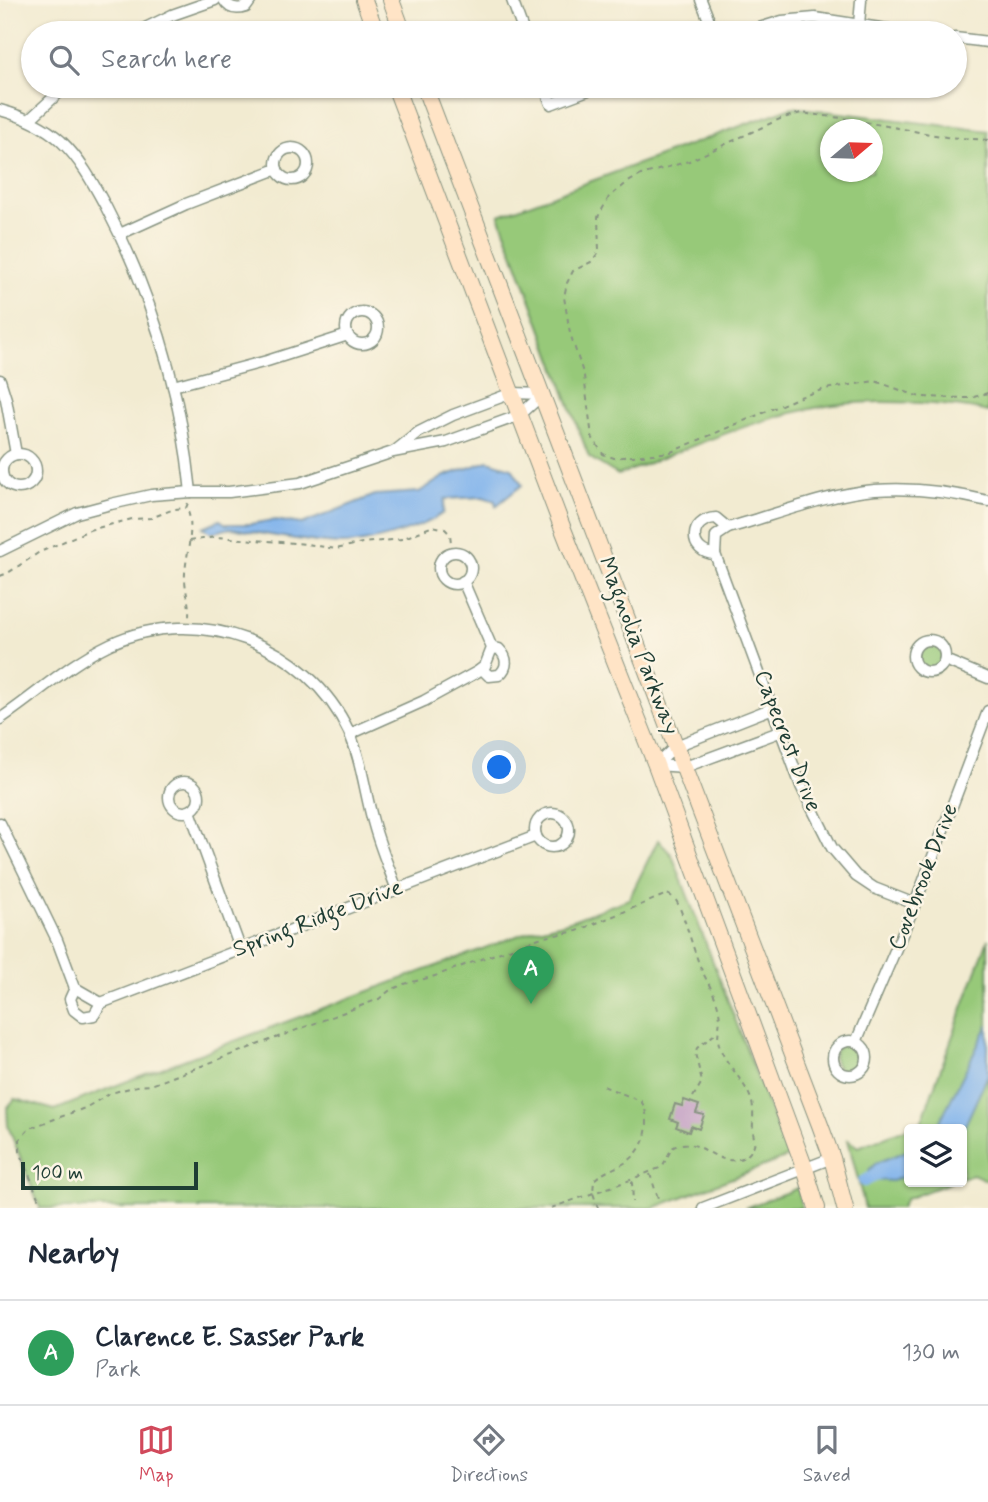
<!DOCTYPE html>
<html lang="en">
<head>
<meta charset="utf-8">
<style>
	body { margin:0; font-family:Mynerve,sans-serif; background:#f2f2f3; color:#1f2937 }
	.controls { position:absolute; right:21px; bottom:21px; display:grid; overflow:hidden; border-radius:7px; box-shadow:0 2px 5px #0004 }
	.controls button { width:63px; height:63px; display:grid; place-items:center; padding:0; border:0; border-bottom:2px solid #e0e1e3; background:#fff; color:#1f2937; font:35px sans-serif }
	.compass { position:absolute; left:820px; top:119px; width:63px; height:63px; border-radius:50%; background:#fff; box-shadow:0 2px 5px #0004; rotate:71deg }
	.scale { position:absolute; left:21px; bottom:18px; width:177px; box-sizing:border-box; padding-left:7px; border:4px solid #1f3d34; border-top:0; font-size:19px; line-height:24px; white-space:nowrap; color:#1f3d34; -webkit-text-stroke:5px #fcf5e5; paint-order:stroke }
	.you { position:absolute; left:500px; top:768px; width:24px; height:24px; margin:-18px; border:5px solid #fff; border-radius:50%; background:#1a73e8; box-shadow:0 0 0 10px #1a73e833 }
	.badge { display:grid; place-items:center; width:46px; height:46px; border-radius:50%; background:#d1495b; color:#fff; font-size:23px; font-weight:700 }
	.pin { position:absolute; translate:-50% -58px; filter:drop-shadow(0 2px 4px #0008) }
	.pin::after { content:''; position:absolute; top:37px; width:24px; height:21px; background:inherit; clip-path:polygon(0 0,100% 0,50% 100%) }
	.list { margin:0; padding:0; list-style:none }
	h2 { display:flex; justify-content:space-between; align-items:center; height:91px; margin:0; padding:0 28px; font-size:30px }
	h2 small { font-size:23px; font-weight:400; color:#747a83 }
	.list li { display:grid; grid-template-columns:46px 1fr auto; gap:21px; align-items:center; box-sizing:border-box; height:105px; padding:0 28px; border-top:2px solid #e0e1e3 }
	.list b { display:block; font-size:26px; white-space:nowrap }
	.list p { margin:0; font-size:23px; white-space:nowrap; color:#747a83 }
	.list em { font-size:23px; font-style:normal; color:#747a83 }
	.icon { flex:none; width:38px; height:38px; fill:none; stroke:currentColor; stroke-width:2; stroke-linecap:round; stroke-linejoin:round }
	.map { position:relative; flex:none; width:988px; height:1208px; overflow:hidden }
	.search { position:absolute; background:#fff; box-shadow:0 2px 5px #0004; left:21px; right:21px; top:21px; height:77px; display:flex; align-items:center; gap:18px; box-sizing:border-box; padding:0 24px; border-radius:38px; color:#747a83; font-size:26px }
	.sheet { height:196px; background:#fff }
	nav { display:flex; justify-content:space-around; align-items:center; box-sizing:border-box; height:98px; border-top:2px solid #e0e1e3; background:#fff; font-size:19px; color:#747a83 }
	nav a { display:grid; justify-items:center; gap:4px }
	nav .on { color:#d1495b }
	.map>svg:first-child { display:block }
	.green { fill:#97c979; stroke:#5b8356; stroke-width:2; fill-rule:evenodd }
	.water { fill:#7fb2ec; stroke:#4f7890; stroke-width:2 }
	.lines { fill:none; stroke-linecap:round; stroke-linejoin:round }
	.canal { stroke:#7fb2ec; stroke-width:12 }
	.building { fill:#c09bc2 }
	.street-casing { stroke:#889482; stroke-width:13 }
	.secondary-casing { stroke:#889482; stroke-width:18 }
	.path { stroke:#889482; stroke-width:2; stroke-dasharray:5 5; stroke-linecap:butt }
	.street { stroke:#fff; stroke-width:10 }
	.secondary { stroke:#ffe4c6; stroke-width:16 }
	.labels { text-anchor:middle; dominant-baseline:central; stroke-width:5; stroke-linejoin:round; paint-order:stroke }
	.street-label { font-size:23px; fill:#1f3d34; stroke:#fcf5e5 }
</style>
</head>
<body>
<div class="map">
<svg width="988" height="1208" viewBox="0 0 988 1208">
	<rect width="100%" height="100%" fill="#fcf5e5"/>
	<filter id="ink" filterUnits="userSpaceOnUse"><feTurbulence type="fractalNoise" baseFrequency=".0143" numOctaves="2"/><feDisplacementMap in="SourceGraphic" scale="14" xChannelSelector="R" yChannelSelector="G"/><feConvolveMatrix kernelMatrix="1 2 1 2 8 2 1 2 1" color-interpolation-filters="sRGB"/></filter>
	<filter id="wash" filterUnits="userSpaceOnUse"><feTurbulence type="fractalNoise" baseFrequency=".00686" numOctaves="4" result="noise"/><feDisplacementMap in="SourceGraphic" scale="28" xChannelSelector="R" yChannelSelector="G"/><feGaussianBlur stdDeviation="1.57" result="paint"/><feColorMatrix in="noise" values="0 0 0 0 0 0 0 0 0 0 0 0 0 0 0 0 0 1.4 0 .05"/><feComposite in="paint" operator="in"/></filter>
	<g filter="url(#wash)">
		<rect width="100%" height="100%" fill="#f2ebd1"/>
		<g class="green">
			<path d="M792 107 988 131V412C965 406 943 405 919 403 890 402 862 401 833 405 759 415 688 449 618 475L589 457 499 215ZM830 130H872V172H830Z"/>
			<circle cx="930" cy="658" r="15"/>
			<path d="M658 840 672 855 788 1157 653 1208H40L8 1126 7 1108 15 1099 55 1110 135 1078 533 930 567 922 629 899Z"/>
			<path d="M988 939V1181L973 1174 962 1178V1129H909V1182H952L906 1199 901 1208H865L848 1140 858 1147 921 1123Z"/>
			<circle cx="849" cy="1058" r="15"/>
			<path d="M798 1188 802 1208H745Z"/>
		</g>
		<g class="water">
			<path d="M488 461 512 468 522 485 496 506 495 501 483 497 445 499 443 513C421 529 366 545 339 544 303 542 266 534 230 528L212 533 203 527 220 520 226 524H250L274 520 302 524 375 495 419 492 445 476Z"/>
			<path d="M988 1025V1075L962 1132V1129H936Z"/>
			<path d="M909 1150V1174L892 1181 873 1180 869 1170 876 1163Z"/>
		</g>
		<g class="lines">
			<path class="canal" d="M864 1181 909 1160"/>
		</g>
		<g id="blocks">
			<path class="building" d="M684 1100 699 1105 696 1113 704 1115 699 1129 691 1126 689 1132 676 1127 678 1122 670 1119 675 1104 682 1106Z"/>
		</g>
	</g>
	<g filter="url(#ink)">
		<use href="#blocks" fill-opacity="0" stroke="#889482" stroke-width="2"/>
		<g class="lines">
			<g class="street-casing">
				<g id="street">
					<path d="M224 0C229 9 237 10 246 7L251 0"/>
					<path d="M512 0 524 33"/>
					<path d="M701 0 714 33"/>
					<path d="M859 25 861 0"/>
					<path d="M135 33 172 15 215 0"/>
					<path d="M743 33 782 21 815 18 913 33"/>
					<path d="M955 38 988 42"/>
					<path d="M544 86 551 104 599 86"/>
					<path d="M0 110C22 116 43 125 61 141 81 160 93 183 106 207 152 295 181 393 191 492"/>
					<path d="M29 120 66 86"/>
					<circle cx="292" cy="164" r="16"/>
					<path d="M120 234 186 204 277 169"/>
					<circle cx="362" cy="328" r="16"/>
					<path d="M0 380 6 399 16 454"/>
					<path d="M173 386 267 361 348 335"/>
					<path d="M395 451 419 432 453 415 512 393 543 394"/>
					<circle cx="19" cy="471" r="17"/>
					<path d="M0 551 77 513 111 504 151 495 191 492H229L300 483 393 452 446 442 520 415 543 394"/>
					<circle cx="455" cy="568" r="16"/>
					<path d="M715 554C688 553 688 519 716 518L728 528"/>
					<circle cx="929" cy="656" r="16"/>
					<path d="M945 660 988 678"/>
					<path d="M482 669 489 676 499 675C508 667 508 658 499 649L492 648"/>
					<path d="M0 719C37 694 70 663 110 644 198 603 308 644 349 732 362 761 365 794 374 825 380 847 389 868 397 890"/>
					<path d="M350 734 424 701 477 672 485 666 492 648 463 581"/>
					<path d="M656 765 685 767 782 731"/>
					<path d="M656 765 676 746 773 708"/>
					<circle cx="184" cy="797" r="15"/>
					<path d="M190 811 240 948"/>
					<circle cx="552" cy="830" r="17"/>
					<path d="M0 823 57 940 75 988 101 1003"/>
					<path d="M915 904 874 888 856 876 832 848 801 786 715 554 716 536 728 528C775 515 827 494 875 490 913 487 951 492 988 501"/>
					<path d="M75 988 70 999 74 1010 83 1017 94 1015 101 1003"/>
					<path d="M101 1003 536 836"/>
					<circle cx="850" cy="1058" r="17"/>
					<path d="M856 1042 915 904 988 711"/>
					<path d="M703 1208 832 1158"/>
				</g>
			</g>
			<g class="secondary-casing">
				<g id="secondary">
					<path d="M364 0 376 33"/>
					<path d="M391 0 403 33"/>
					<path d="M395 86 561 524 656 765 805 1169 817 1208"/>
					<path d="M424 86 820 1125 832 1158 845 1208"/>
				</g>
			</g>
			<g class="path">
				<path d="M988 140 946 137 849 119 801 113 780 119 689 161 641 175 628 182 609 197 598 217 599 252 591 262 573 271 567 283 564 297 570 333 584 376 592 437 603 454 614 458 671 452 800 397 825 389 875 381 920 397 970 398 988 393"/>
				<path d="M188 503 186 508C196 522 186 556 185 573 184 588 190 602 189 617"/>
				<path d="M189 541 216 537 307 544 336 549 362 543 402 539 433 526 445 529 450 534 452 552"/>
				<path d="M0 576 8 573 38 553 89 530 132 519 151 518 174 509 186 508"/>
				<path d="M693 1097 702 1082 695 1053 697 1048 715 1034"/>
				<path d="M650 1174 658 1198"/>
				<path d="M42 1208 20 1151V1139L30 1128 85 1108 111 1093 137 1086 151 1085 379 999 389 991 404 984 432 977 539 938 577 931 667 894C672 896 676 899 678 904 687 924 692 946 700 966 706 981 716 994 719 1011 722 1025 715 1034 720 1048 727 1066 744 1080 751 1099 756 1113 750 1127 755 1141 753 1149 750 1155 742 1158 720 1167 708 1146 688 1144 682 1143 677 1145 672 1148L662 1167 637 1177 632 1183 633 1202"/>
				<path d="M551 1208 636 1178"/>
				<path d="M598 1208 593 1193 594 1180C604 1171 617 1168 628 1161 646 1148 653 1120 641 1101L603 1086"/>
			</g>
			<use href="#street" class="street"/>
			<use href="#secondary" class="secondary"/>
		</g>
	</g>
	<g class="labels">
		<g class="street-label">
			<text transform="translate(638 646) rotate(69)">Magnolia Parkway</text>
			<text transform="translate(787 741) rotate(69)">Capecrest Drive</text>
			<text transform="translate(924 877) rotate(-69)">Covebrook Drive</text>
			<text transform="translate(318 919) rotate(-21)">Spring Ridge Drive</text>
		</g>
	</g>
</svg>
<div class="controls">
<button><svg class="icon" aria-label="layers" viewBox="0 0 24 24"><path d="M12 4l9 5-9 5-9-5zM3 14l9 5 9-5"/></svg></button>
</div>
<svg class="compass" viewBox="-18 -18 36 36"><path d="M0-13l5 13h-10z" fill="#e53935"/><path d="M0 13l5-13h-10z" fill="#747a83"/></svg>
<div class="scale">100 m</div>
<div class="you"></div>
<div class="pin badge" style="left:531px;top:1004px;background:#2e9e5b">A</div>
<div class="search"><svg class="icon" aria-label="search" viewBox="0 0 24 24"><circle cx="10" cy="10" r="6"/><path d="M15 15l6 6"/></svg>Search here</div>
</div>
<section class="sheet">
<h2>Nearby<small></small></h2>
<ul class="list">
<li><span class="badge" style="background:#2e9e5b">A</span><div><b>Clarence E. Sasser Park</b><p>Park</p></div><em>130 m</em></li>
</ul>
</section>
<nav>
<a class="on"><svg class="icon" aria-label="map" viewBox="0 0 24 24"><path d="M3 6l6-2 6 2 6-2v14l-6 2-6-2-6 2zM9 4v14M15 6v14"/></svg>Map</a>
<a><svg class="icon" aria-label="directions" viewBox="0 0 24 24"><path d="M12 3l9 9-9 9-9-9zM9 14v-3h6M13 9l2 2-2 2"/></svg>Directions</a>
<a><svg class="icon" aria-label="saved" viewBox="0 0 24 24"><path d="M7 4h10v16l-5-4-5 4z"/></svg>Saved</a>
</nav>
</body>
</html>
